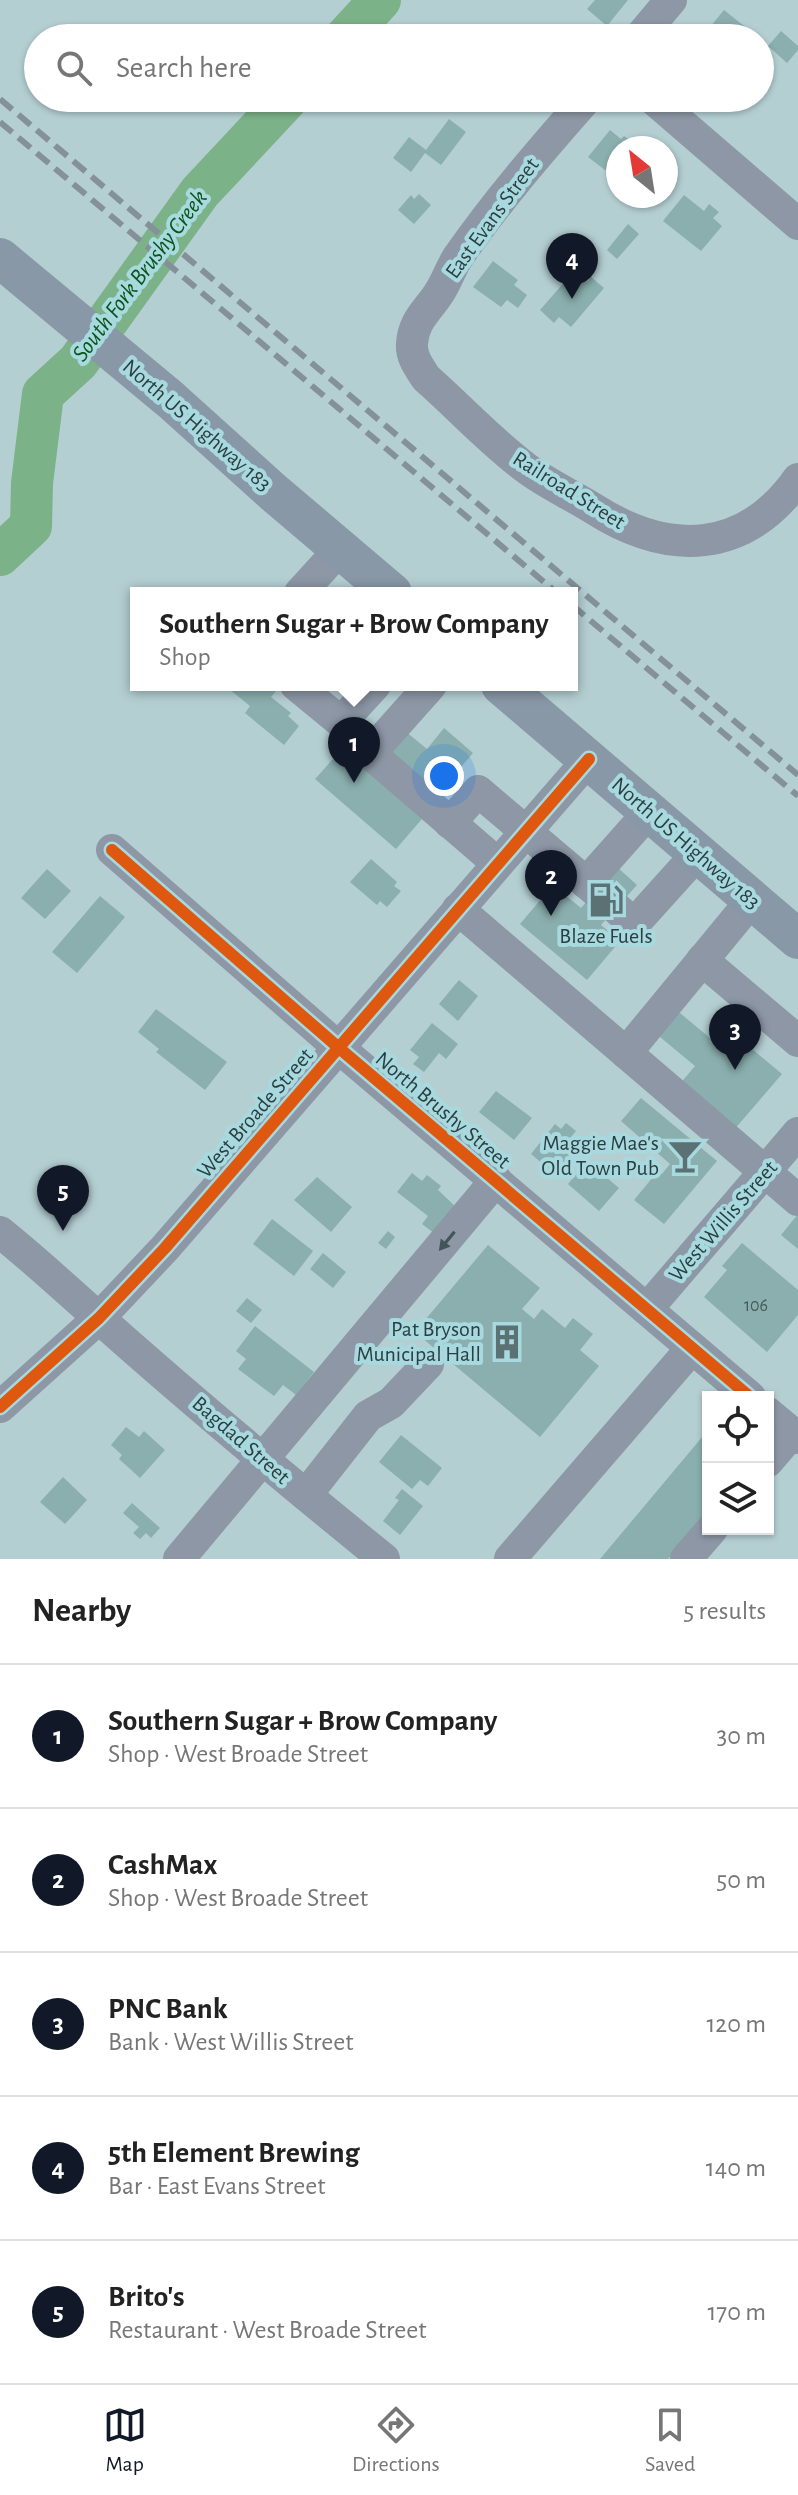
<!DOCTYPE html>
<html lang="en">
<head>
<meta charset="utf-8">
<style>
	body { margin:0; font-family:"Alegreya Sans",sans-serif; background:#f2f2f2; color:#222 }
	.controls { position:absolute; right:24px; bottom:24px; display:grid; overflow:hidden; border-radius:0px; box-shadow:0 2px 6px #0004 }
	.controls button { width:72px; height:72px; display:grid; place-items:center; padding:0; border:0; border-bottom:2px solid #e0e0e0; background:#fff; color:#222; font:40px sans-serif }
	.compass { position:absolute; left:606px; top:136px; width:72px; height:72px; border-radius:50%; background:#fff; box-shadow:0 2px 6px #0004; rotate:330deg }
	.you { position:absolute; left:444px; top:776px; width:28px; height:28px; margin:-20px; border:6px solid #fff; border-radius:50%; background:#1a73e8; box-shadow:0 0 0 12px #1a73e833 }
	.badge { display:grid; place-items:center; width:52px; height:52px; border-radius:50%; background:#111827; color:#fff; font-size:26px; font-weight:700 }
	.pin { position:absolute; translate:-50% -66px; filter:drop-shadow(0 2px 4px #0008) }
	.pin::after { content:''; position:absolute; top:42px; width:28px; height:24px; background:inherit; clip-path:polygon(0 0,100% 0,50% 100%) }
	.popup { position:absolute; left:130px; top:587px; width:448px; height:104px; box-sizing:border-box; display:grid; place-content:center; border-radius:0px; background:#fff; filter:drop-shadow(0 2px 6px #0005); font-size:26px; white-space:nowrap; color:#767676 }
	.popup b { font-size:30px; color:#222 }
	.popup::after { content:''; position:absolute; left:50%; top:100%; margin-left:-16px; border:16px solid transparent; border-top-color:#fff }
	.list { margin:0; padding:0; list-style:none }
	h2 { display:flex; justify-content:space-between; align-items:center; height:104px; margin:0; padding:0 32px; font-size:34px }
	h2 small { font-size:26px; font-weight:400; color:#767676 }
	.list li { display:grid; grid-template-columns:52px 1fr auto; gap:24px; align-items:center; box-sizing:border-box; height:144px; padding:0 32px; border-top:2px solid #e0e0e0 }
	.list b { display:block; font-size:30px; white-space:nowrap }
	.list p { margin:0; font-size:26px; white-space:nowrap; color:#767676 }
	.list em { font-size:26px; font-style:normal; color:#767676 }
	.icon { flex:none; width:44px; height:44px; fill:none; stroke:currentColor; stroke-width:2; stroke-linecap:round; stroke-linejoin:round }
	.map { position:relative; flex:none; width:798px; height:1559px; overflow:hidden }
	.search { position:absolute; background:#fff; box-shadow:0 2px 6px #0004; left:24px; right:24px; top:24px; height:88px; display:flex; align-items:center; gap:20px; box-sizing:border-box; padding:0 28px; border-radius:44px; color:#767676; font-size:30px }
	.sheet { height:824px; background:#fff }
	nav { display:flex; justify-content:space-around; align-items:center; box-sizing:border-box; height:112px; border-top:2px solid #e0e0e0; background:#fff; font-size:22px; color:#767676 }
	nav a { display:grid; justify-items:center; gap:4px }
	nav .on { color:#111827 }
	.map>svg:first-child { display:block }
	.lines { fill:none; stroke-linecap:round; stroke-linejoin:round }
	.river { stroke:#7cb288; stroke-width:42 }
	.building { fill:#8aafae }
	.minor { stroke:#8d97a6; stroke-width:32 }
	.major { stroke:#8998a7; stroke-width:40 }
	.rail { stroke:#849199; stroke-width:6; stroke-dasharray:16 8; stroke-linecap:butt }
	.cycleway-casing { stroke:#a7d9df; stroke-width:17 }
	.cycleway { stroke:#df580f; stroke-width:12 }
	.oneway { fill:#44555a }
	.labels { text-anchor:middle; dominant-baseline:central; stroke-width:8; stroke-linejoin:round; paint-order:stroke }
	.number-label { font-size:18px; fill:#435b5c }
	.street-label { font-size:22px; fill:#2b3f41; stroke:#a7d9df }
	.poi-label { font-size:22px; fill:#2b3f41; stroke:#a7d9df; text-anchor:end }
	.water-label { font-size:24px; font-style:italic; fill:#0c5519; stroke:#a7d9df }
</style>
</head>
<body>
<div class="map">
<svg width="798" height="1559" viewBox="0 0 798 1559">
	<rect width="100%" height="100%" fill="#b4cfd2"/>
	<g class="lines">
		<g class="river">
			<path d="M345 38 380 0"/>
			<path d="M0 555 31 526 32 483 43 394 78 362 200 192 288 98"/>
		</g>
	</g>
	<g class="building">
		<path d="M595 0H628L607 26 587 9Z"/>
		<path d="M724 10 759 38H701Z"/>
		<path d="M781 31 798 46V50L787 63 768 46Z"/>
		<path d="M518 98H541L532 109Z"/>
		<path d="M449 119 466 132 441 165 425 153 411 172 393 158 409 137 426 150Z"/>
		<path d="M610 130 621 139 624 136 636 145 634 148H618V180L588 157Z"/>
		<path d="M419 194 431 205 414 224 398 210 411 195 414 199Z"/>
		<path d="M684 195 704 211 709 204 719 212 713 218 722 226 701 251 663 221Z"/>
		<path d="M628 224 639 234 617 259 607 250Z"/>
		<path d="M493 261 518 280 514 285 527 295 518 308 507 300 501 307 473 287Z"/>
		<path d="M574 271 587 282 591 277 604 288 571 327 559 317 554 323 540 310Z"/>
		<path d="M224 685H281L271 697 291 713 288 716 299 726 284 745 245 713 250 706Z"/>
		<path d="M444 728 473 753 434 798 384 756 405 731 427 749Z"/>
		<path d="M342 749 422 819 396 849 315 779Z"/>
		<path d="M371 859 397 882 394 886 401 891 387 907 380 901 377 905 350 882Z"/>
		<path d="M617 867 637 885 601 925 620 941 587 980 520 924 553 885 581 908Z"/>
		<path d="M47 869 71 891 45 919 21 898Z"/>
		<path d="M100 896 125 917 77 973 52 952Z"/>
		<path d="M459 980 478 996 458 1021 439 1004Z"/>
		<path d="M674 1008 716 1043 728 1029 782 1074 733 1131 679 1085 695 1066 654 1032Z"/>
		<path d="M156 1009 227 1062 205 1090 156 1052 159 1049 138 1032Z"/>
		<path d="M432 1023 458 1044 446 1059 439 1053 424 1072 413 1064 419 1057 410 1050Z"/>
		<path d="M496 1091 532 1118 514 1140 479 1112Z"/>
		<path d="M641 1098 717 1161 664 1224 634 1200 658 1171 662 1174 670 1164 621 1121Z"/>
		<path d="M566 1123 576 1131 571 1137 581 1145 556 1175 531 1154 555 1124 561 1129Z"/>
		<path d="M587 1161 619 1188 599 1211 568 1184Z"/>
		<path d="M412 1173 422 1181 427 1175 441 1186 438 1190 456 1207 435 1234 422 1224 428 1216 397 1192Z"/>
		<path d="M317 1177 352 1207 331 1232 294 1200Z"/>
		<path d="M798 1214V1249L781 1235Z"/>
		<path d="M272 1219 313 1251 294 1276 253 1244Z"/>
		<path d="M388 1231 395 1237 386 1249 378 1243Z"/>
		<path d="M742 1243 798 1290V1315L767 1352 704 1297 727 1270 722 1266Z"/>
		<path d="M488 1245 540 1288 522 1309 534 1319 542 1309 565 1328 573 1318 593 1334 580 1350 599 1366 540 1437 415 1332Z"/>
		<path d="M323 1253 346 1272 333 1288 310 1269Z"/>
		<path d="M247 1298 262 1310 251 1323 236 1311Z"/>
		<path d="M255 1326 314 1372 296 1395 283 1385 274 1396 238 1369 246 1359 236 1351Z"/>
		<path d="M126 1427 139 1437 144 1431 165 1450 140 1478 119 1459 122 1455 111 1445Z"/>
		<path d="M708 1430V1511L668 1559H600Z"/>
		<path d="M401 1435 442 1468 428 1486 420 1480 412 1489 379 1462Z"/>
		<path d="M63 1477 87 1500 65 1524 40 1502Z"/>
		<path d="M402 1489 423 1506 400 1535 383 1521 399 1500 395 1498Z"/>
		<path d="M132 1503 160 1528 151 1538 146 1533 140 1539 133 1533 139 1527 123 1513Z"/>
	</g>
	<g class="lines">
		<g class="minor">
			<path d="M639 38 671 0"/>
			<path d="M587 98C542 149 497 201 458 257 450 269 446 284 437 296 426 312 413 322 412 344 411 357 419 367 426 378 459 407 490 441 526 468 547 484 572 495 594 509 668 556 744 555 798 479"/>
			<path d="M652 98 798 224"/>
			<path d="M300 593 340 549"/>
			<path d="M296 685 341 722 375 685"/>
			<path d="M431 685 373 750V756L497 863"/>
			<path d="M450 823 478 791 596 891"/>
			<path d="M112 850 339 1048 750 1397"/>
			<path d="M586 883 649 812"/>
			<path d="M616 908 634 924 698 853"/>
			<path d="M458 909 798 1200"/>
			<path d="M702 960 798 1041"/>
			<path d="M626 1053 752 900"/>
			<path d="M0 1232C35 1260 67 1290 101 1320 193 1402 288 1481 384 1559"/>
			<path d="M647 1309 798 1133"/>
			<path d="M0 1407 99 1318 165 1248 589 759"/>
			<path d="M768 1413 798 1438"/>
			<path d="M768 1461 792 1433"/>
			<path d="M306 1495 368 1416 391 1403 428 1364"/>
			<path d="M179 1559 496 1180"/>
			<path d="M510 1559 692 1348"/>
			<path d="M686 1559 712 1529"/>
		</g>
		<g class="major">
			<path d="M0 258 171 400 273 492 392 593"/>
			<path d="M501 685 798 939"/>
		</g>
		<g class="rail">
			<path d="M0 99 798 775"/>
			<path d="M0 122 557 593"/>
			<path d="M572 605 798 796"/>
		</g>
		<g class="cycleway-casing">
			<g id="cycleway">
				<path d="M112 850 339 1048 750 1397"/>
				<path d="M0 1407 99 1318 165 1248 589 759"/>
			</g>
		</g>
		<use href="#cycleway" class="cycleway"/>
	</g>
	<defs><path id="oneway-solid" d="M-6-.8H1V-3.2L6.5 0L1 3.2V.8H-6Z" transform="scale(2)"/></defs>
	<use class="oneway" href="#oneway-solid" transform="translate(447 1241) rotate(129)"/>
	<defs>
		<g id="fuel-bare" transform="scale(2.76)"><path d="M-5.5-6h7V0h2V4h1.3V-2.5L3-4.5l.8-.8L6-3V5H2.5V1h-1V6h-7ZM-4.2-4.7v3.2H.2V-4.7Z" fill="#5b7174" stroke="#a7d9df" stroke-width="2.5" paint-order="stroke"/></g>
		<g id="bar-bare" transform="scale(2.76)"><path d="M-6-5H6L.8 .8V4.5H3.5V6h-7V4.5H-.8V.8Z" fill="#5b7174" stroke="#a7d9df" stroke-width="2.5" paint-order="stroke"/></g>
		<g id="building-bare" transform="scale(2.76)"><path d="M-4-6H4V6H1V3H-1V6H-4ZM-2.5-4.3h1.7v1.8h-1.7ZM.8-4.3h1.7v1.8H.8ZM-2.5-1h1.7V.8h-1.7ZM.8-1h1.7V.8H.8Z" fill="#5b7174" stroke="#a7d9df" stroke-width="2.5" paint-order="stroke"/></g>
	</defs>
	<g fill-rule="evenodd">
		<use href="#fuel-bare" x="606" y="900"/>
		<use href="#bar-bare" x="685" y="1156"/>
		<use href="#building-bare" x="507" y="1342"/>
	</g>
	<g class="labels">
		<g class="number-label">
			<text x="756" y="1306">106</text>
		</g>
		<g class="street-label">
			<text transform="translate(492 218) rotate(-54)">East Evans Street</text>
			<text transform="translate(197 425) rotate(41)">North US Highway 183</text>
			<text transform="translate(569 490) rotate(32)">Railroad Street</text>
			<text transform="translate(686 843) rotate(41)">North US Highway 183</text>
			<text transform="translate(443 1110) rotate(40)">North Brushy Street</text>
			<text transform="translate(255 1113) rotate(-49)">West Broade Street</text>
			<text transform="translate(723 1221) rotate(-49)">West Willis Street</text>
			<text transform="translate(241 1440) rotate(41)">Bagdad Street</text>
		</g>
		<g class="poi-label">
			<text x="606" y="936" text-anchor="middle">Blaze Fuels</text>
			<text x="659" y="1143">Maggie Mae's<tspan x="659" dy="25">Old Town Pub</tspan></text>
			<text x="481" y="1329">Pat Bryson<tspan x="481" dy="25">Municipal Hall</tspan></text>
		</g>
		<g class="water-label">
			<text transform="translate(140 276) rotate(-53)">South Fork Brushy Creek</text>
		</g>
	</g>
</svg>
<div class="controls">
<button><svg class="icon" aria-label="locate" viewBox="0 0 24 24"><circle cx="12" cy="12" r="6"/><path d="M12 2v4M12 18v4M2 12h4M18 12h4"/></svg></button>
<button><svg class="icon" aria-label="layers" viewBox="0 0 24 24"><path d="M12 4l9 5-9 5-9-5zM3 14l9 5 9-5"/></svg></button>
</div>
<svg class="compass" viewBox="-18 -18 36 36"><path d="M0-13l5 13h-10z" fill="#e53935"/><path d="M0 13l5-13h-10z" fill="#767676"/></svg>
<div class="you"></div>
<div class="pin badge" style="left:354px;top:783px">1</div>
<div class="popup"><b>Southern Sugar + Brow Company</b>Shop</div>
<div class="pin badge" style="left:551px;top:916px">2</div>
<div class="pin badge" style="left:735px;top:1070px">3</div>
<div class="pin badge" style="left:572px;top:299px">4</div>
<div class="pin badge" style="left:63px;top:1231px">5</div>
<div class="search"><svg class="icon" aria-label="search" viewBox="0 0 24 24"><circle cx="10" cy="10" r="6"/><path d="M15 15l6 6"/></svg>Search here</div>
</div>
<section class="sheet">
<h2>Nearby<small>5 results</small></h2>
<ul class="list">
<li><span class="badge">1</span><div><b>Southern Sugar + Brow Company</b><p>Shop · West Broade Street</p></div><em>30 m</em></li>
<li><span class="badge">2</span><div><b>CashMax</b><p>Shop · West Broade Street</p></div><em>50 m</em></li>
<li><span class="badge">3</span><div><b>PNC Bank</b><p>Bank · West Willis Street</p></div><em>120 m</em></li>
<li><span class="badge">4</span><div><b>5th Element Brewing</b><p>Bar · East Evans Street</p></div><em>140 m</em></li>
<li><span class="badge">5</span><div><b>Brito's</b><p>Restaurant · West Broade Street</p></div><em>170 m</em></li>
</ul>
</section>
<nav>
<a class="on"><svg class="icon" aria-label="map" viewBox="0 0 24 24"><path d="M3 6l6-2 6 2 6-2v14l-6 2-6-2-6 2zM9 4v14M15 6v14"/></svg>Map</a>
<a><svg class="icon" aria-label="directions" viewBox="0 0 24 24"><path d="M12 3l9 9-9 9-9-9zM9 14v-3h6M13 9l2 2-2 2"/></svg>Directions</a>
<a><svg class="icon" aria-label="saved" viewBox="0 0 24 24"><path d="M7 4h10v16l-5-4-5 4z"/></svg>Saved</a>
</nav>
</body>
</html>
